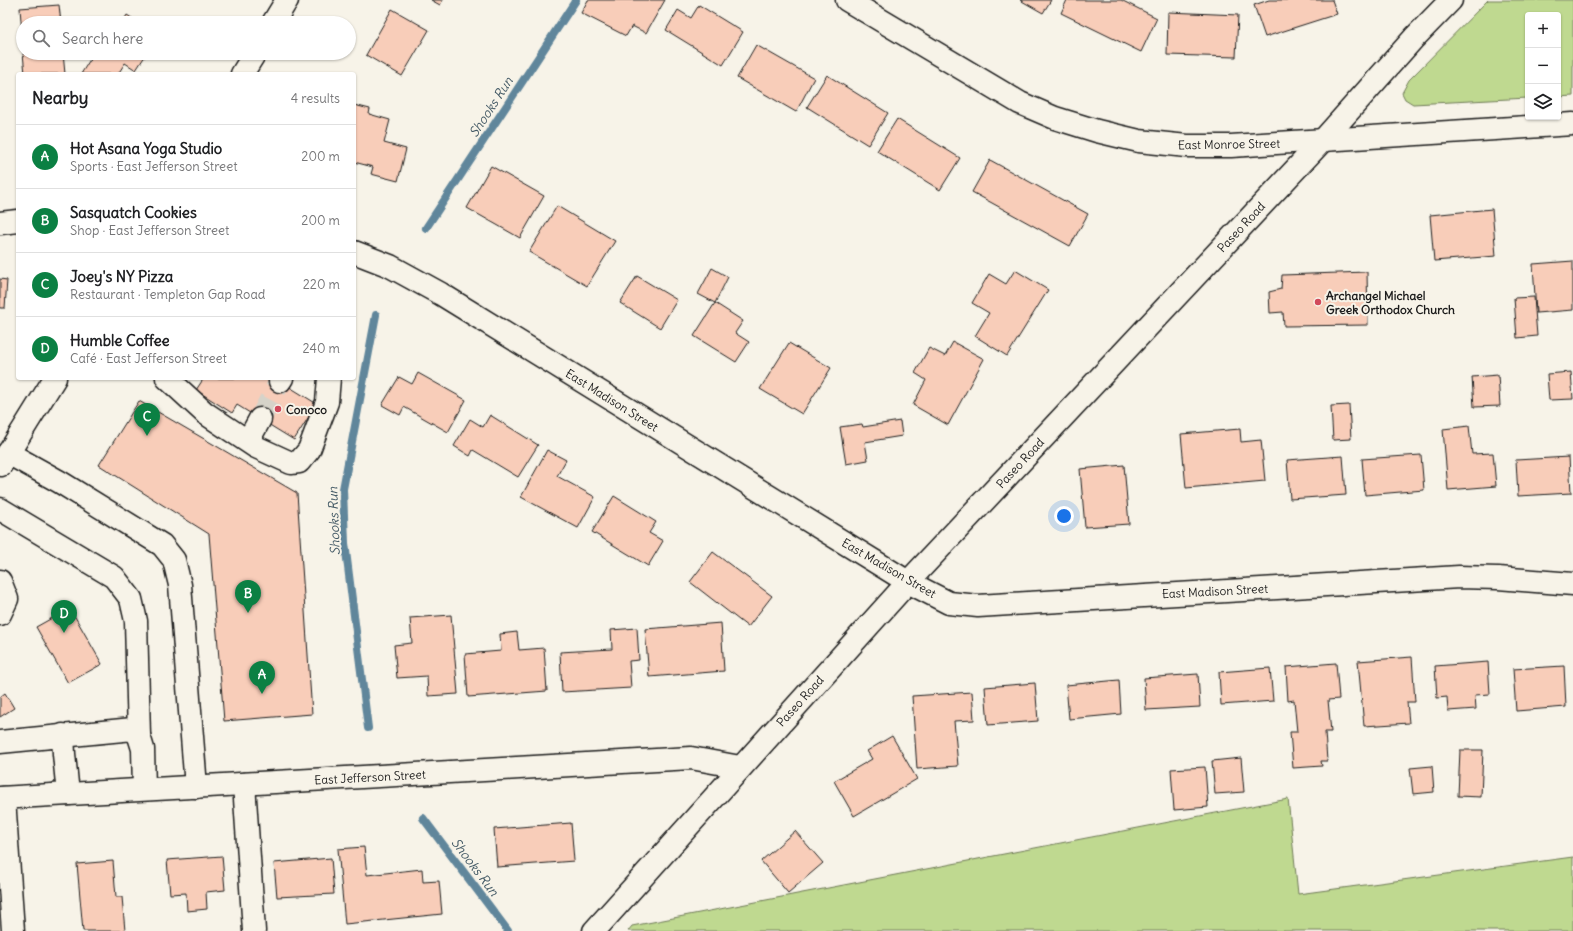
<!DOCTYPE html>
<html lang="en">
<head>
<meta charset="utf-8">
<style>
	body { margin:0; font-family:Delius,sans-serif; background:#f2f2f2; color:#202124 }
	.controls { position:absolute; right:12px; top:12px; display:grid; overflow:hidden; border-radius:4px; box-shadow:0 1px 3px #0004 }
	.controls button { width:36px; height:36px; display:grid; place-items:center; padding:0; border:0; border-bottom:1px solid #e0e0e0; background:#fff; color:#202124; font:20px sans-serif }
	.you { position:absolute; left:1064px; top:516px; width:14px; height:14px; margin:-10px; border:3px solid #fff; border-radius:50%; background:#1a73e8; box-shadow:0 0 0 6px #1a73e833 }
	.badge { display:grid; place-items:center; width:26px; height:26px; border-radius:50%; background:#0b8043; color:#fff; font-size:13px; font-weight:700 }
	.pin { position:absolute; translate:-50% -33px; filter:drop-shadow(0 1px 2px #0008) }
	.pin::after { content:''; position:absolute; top:21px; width:14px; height:12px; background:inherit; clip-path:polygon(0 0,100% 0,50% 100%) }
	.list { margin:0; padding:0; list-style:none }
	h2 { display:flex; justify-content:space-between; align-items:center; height:52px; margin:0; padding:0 16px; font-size:17px }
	h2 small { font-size:13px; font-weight:400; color:#757577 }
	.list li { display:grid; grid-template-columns:26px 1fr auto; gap:12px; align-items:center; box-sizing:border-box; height:64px; padding:0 16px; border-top:1px solid #e0e0e0 }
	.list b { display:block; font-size:15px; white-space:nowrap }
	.list p { margin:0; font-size:13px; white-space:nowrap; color:#757577 }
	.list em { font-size:13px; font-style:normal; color:#757577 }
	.icon { flex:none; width:22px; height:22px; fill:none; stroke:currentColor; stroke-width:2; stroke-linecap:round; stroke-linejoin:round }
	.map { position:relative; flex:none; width:1573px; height:931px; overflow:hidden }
	.search { position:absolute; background:#fff; box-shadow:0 1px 3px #0004; left:16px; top:16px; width:340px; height:44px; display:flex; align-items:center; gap:10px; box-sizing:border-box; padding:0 14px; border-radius:22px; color:#757577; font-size:15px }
	.panel { position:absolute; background:#fff; box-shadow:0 1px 3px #0004; left:16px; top:72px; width:340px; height:308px; border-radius:4px }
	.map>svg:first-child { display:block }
	.green { fill:#bfd990; stroke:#6e7a56 }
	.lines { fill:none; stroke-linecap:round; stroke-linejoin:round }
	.stream { stroke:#60869b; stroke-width:8 }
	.building { fill:#f8cdb9; stroke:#1c1c1c }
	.minor-tunnel { stroke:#d6d3c9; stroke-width:22; stroke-dasharray:22 11; stroke-linecap:butt }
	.minor-casing { stroke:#1c1c1c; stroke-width:25 }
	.major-casing { stroke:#1c1c1c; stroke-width:25 }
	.minor { stroke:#f7f3e8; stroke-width:22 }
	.major { stroke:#f7f3e8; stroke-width:22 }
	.poi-dot { fill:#d1495b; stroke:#f7f3e8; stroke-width:1.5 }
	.labels { text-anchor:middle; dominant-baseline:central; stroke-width:4; stroke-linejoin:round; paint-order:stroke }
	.street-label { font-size:12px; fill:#1c1c1c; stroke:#f7f3e8 }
	.poi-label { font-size:12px; font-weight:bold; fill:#1c1c1c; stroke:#f7f3e8; text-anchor:start }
	.water-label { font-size:13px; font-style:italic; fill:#445a66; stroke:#f7f3e8 }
</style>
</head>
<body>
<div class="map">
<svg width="1573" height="931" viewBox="0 0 1573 931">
	<rect width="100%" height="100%" fill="#f7f3e8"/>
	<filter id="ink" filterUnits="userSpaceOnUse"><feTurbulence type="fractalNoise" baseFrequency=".025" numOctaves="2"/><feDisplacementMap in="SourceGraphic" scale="8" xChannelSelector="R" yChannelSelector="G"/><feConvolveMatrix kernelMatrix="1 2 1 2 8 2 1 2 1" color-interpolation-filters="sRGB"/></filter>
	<g filter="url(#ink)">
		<g class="green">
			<path d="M1488 0H1573V96L1558 97V15H1528V98L1413 104 1405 99 1402 93 1409 80Z"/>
			<path d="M1288 799 1298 894 1573 857V931H628L632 926Z"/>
		</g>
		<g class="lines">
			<g class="stream">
				<path d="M426 228 576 0"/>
				<path d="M368 728 345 543 343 489 376 315"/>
				<path d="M423 818 508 931"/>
			</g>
		</g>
		<g class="building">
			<path d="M431 0H443L440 5Z"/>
			<path d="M588 0H665L646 33 632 26 626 36 581 13Z"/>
			<path d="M1020 0H1051L1043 13Z"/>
			<path d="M1067 0H1121L1157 18 1141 52 1061 13Z"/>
			<path d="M1269 0H1332L1337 14 1265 37 1254 5Z"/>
			<path d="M59 5 61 23H23V47L20 8Z"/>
			<path d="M699 5 743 32 723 65 666 30 678 10 691 18Z"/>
			<path d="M392 9 429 30 402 76 366 55Z"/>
			<path d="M1168 12 1238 15 1236 57 1167 55Z"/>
			<path d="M127 15 140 23H122Z"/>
			<path d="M756 45 814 78 796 112 737 78Z"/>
			<path d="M23 53H63L65 74H25Z"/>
			<path d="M94 53H147L136 70 125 63 118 74H81Z"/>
			<path d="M827 75 888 113 868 145 807 107Z"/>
			<path d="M354 105 370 109 369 114 390 120 384 143 406 149 398 181 371 174 373 167 354 162Z"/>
			<path d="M897 119 960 158 940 190 877 151Z"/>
			<path d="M990 160 1088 214 1070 246 972 192Z"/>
			<path d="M491 166 544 196 520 238 467 208Z"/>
			<path d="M557 206 615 241 587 286 529 252Z"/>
			<path d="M1492 209 1496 256 1434 261 1430 215Z"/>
			<path d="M1573 261V310L1536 313 1533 264Z"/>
			<path d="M712 268 728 277 715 303 698 294Z"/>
			<path d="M1015 270 1048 290 1007 356 975 336 989 313 972 303 989 274 1006 284Z"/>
			<path d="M1367 272 1368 325 1284 326 1283 312 1270 313 1269 292 1281 289 1282 275Z"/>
			<path d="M637 276 677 300 660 328 620 303Z"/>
			<path d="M0 279 7 280 5 308H0Z"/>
			<path d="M1534 297 1537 336 1517 338 1514 298Z"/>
			<path d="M715 303 743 321 735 333 749 342 736 362 694 336Z"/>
			<path d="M953 342 984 359 948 425 913 405 926 380 915 373 929 348 945 356Z"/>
			<path d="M789 343 831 368 802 414 760 389Z"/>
			<path d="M1571 372 1573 399 1549 400 1547 374Z"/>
			<path d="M418 373 466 400 448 432 404 407 400 415 382 405 399 377 412 384Z"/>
			<path d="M1498 375 1500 406 1474 407 1472 377Z"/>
			<path d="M204 378H275L317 404 294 440 237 405 232 413 196 390Z"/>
			<path d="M139 401 297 493 312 714 224 721 209 534 99 465Z"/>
			<path d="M1349 405 1351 439 1333 440 1331 406Z"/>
			<path d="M490 415 538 445 518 477 473 450 470 456 454 446 470 419 483 427Z"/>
			<path d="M900 421 902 436 865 442 868 460 846 464 840 427 862 424 863 427Z"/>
			<path d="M1469 426 1472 454 1493 453 1496 486 1448 490 1443 429Z"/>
			<path d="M1240 429 1241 442 1261 440 1265 481 1186 488 1181 434Z"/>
			<path d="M547 450 566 460 557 476 595 497 578 528 521 497Z"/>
			<path d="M1421 455 1424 490 1365 495 1362 459Z"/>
			<path d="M1343 456 1346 495 1290 499 1287 460Z"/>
			<path d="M1569 457 1571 493 1518 496 1516 460Z"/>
			<path d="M1124 465 1129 524 1085 527 1080 469Z"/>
			<path d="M614 496 656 522 649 533 663 541 648 566 592 532Z"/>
			<path d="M713 552 772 596 748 627 690 582Z"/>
			<path d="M70 608 102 664 68 683 36 627Z"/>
			<path d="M451 615 458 694 428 696 427 676 397 678 394 645 412 643 410 618Z"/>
			<path d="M721 623 724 671 649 677 645 629Z"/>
			<path d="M637 628 639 660 629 661 631 688 562 692 560 652 612 649 611 630Z"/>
			<path d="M517 632 519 650 544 648 547 691 468 697 465 654 501 651 500 634Z"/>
			<path d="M1412 657 1415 702H1407L1409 723 1364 726 1358 661Z"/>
			<path d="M1488 662 1490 694 1475 695 1476 709 1448 711 1447 697 1437 698 1435 666Z"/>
			<path d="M1336 663 1339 699 1328 700 1331 732H1325L1327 761H1321L1322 766 1293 768 1290 732H1297L1294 700 1288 701 1286 667Z"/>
			<path d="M1564 666 1566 707 1516 711 1513 669Z"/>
			<path d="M1270 668 1273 701 1221 705 1219 672Z"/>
			<path d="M1198 674 1200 707 1146 710 1144 678Z"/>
			<path d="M1119 680 1121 714 1069 719 1066 685Z"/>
			<path d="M1035 683 1038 721 988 725 985 687Z"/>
			<path d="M972 692 974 720 954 721 958 766 917 769 912 696Z"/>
			<path d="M5 693 14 708 0 717V697Z"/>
			<path d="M892 736 917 779 854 816 834 781 872 759 867 751Z"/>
			<path d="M1460 750H1483L1481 797 1458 796Z"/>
			<path d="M1241 758 1244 792 1215 794 1212 761Z"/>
			<path d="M1432 766 1434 792 1413 794 1410 768Z"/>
			<path d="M1205 767 1208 807 1174 810 1171 769Z"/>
			<path d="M571 823 574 861 497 867 494 829Z"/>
			<path d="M795 831 823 863 788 893 761 861Z"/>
			<path d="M364 847 367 875 422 869 423 882 439 881 442 914 345 924 338 849Z"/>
			<path d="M222 856 225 890 206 892 207 909 187 911 186 893 170 894 167 860Z"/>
			<path d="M331 858 334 894 277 897 274 863Z"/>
			<path d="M113 861 116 897H122L125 931H83L77 864Z"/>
		</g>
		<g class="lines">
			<path class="minor-tunnel" d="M260 419 280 381"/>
			<g class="minor-casing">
				<g id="minor">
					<path d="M847 0 1020 103 1055 118 1097 131 1139 141 1187 146H1231L1573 124"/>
					<path d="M273 23 287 0"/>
					<path d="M242 74 255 53"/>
					<path d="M0 223 18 221"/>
					<path d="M354 252 390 266 441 294 908 582 949 603 978 606 1459 577 1498 578 1573 584"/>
					<path d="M167 378 205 413 256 447 291 463 299 462 309 450 327 402 329 378"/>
					<path d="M280 381 282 378"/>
					<path d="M248 441 260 419"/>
					<path d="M8 453 60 482 162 545 174 560 180 585 196 787"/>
					<path d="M1 465 55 378"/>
					<path d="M0 509 114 577 131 599 136 621 139 736"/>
					<path d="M0 581 7 599 0 614"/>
					<path d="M63 735 64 754 68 794"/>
					<path d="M0 742 133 729 139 736 143 749 144 789"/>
					<path d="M244 784 254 931"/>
					<path d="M0 798 691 758 740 767"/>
					<path d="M4 798 13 931"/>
				</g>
			</g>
			<g class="major-casing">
				<path id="major" d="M594 931 908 582 1323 140 1414 38 1451 0"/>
			</g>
			<use href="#minor" class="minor"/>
			<use href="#major" class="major"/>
		</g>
	</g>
	<g class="poi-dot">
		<circle cx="1318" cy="302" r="4"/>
		<circle cx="278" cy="409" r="4"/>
	</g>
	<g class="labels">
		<g class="street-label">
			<text transform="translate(1229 144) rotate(-1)">East Monroe Street</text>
			<text transform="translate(1241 227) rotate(-47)">Paseo Road</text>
			<text transform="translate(612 400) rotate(32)">East Madison Street</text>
			<text transform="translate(1020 463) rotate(-47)">Paseo Road</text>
			<text transform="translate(889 568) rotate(30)">East Madison Street</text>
			<text transform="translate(1215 591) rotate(-3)">East Madison Street</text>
			<text transform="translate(800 701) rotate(-48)">Paseo Road</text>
			<text transform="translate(370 777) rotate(-3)">East Jefferson Street</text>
		</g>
		<g class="poi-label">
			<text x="1326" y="295">Archangel Michael<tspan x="1326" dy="14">Greek Orthodox Church</tspan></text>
			<text x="286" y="409">Conoco</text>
		</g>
		<g class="water-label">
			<text transform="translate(491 107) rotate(-57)">Shooks Run</text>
			<text transform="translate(334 521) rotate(-92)">Shooks Run</text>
			<text transform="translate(475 867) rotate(53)">Shooks Run</text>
		</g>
	</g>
</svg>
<div class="controls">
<button>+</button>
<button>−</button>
<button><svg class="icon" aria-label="layers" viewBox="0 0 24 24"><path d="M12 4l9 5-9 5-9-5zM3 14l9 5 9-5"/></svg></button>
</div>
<div class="you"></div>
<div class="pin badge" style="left:262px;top:694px">A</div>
<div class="pin badge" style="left:248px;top:613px">B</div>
<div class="pin badge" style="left:147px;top:436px">C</div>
<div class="pin badge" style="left:64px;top:633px">D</div>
<div class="search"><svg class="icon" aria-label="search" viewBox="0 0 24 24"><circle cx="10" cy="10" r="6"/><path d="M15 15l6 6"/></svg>Search here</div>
<section class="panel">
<h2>Nearby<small>4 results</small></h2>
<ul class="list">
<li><span class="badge">A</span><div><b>Hot Asana Yoga Studio</b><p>Sports · East Jefferson Street</p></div><em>200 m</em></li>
<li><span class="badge">B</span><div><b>Sasquatch Cookies</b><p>Shop · East Jefferson Street</p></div><em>200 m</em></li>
<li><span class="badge">C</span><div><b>Joey's NY Pizza</b><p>Restaurant · Templeton Gap Road</p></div><em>220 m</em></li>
<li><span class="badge">D</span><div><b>Humble Coffee</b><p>Café · East Jefferson Street</p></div><em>240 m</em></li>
</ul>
</section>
</div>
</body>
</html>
